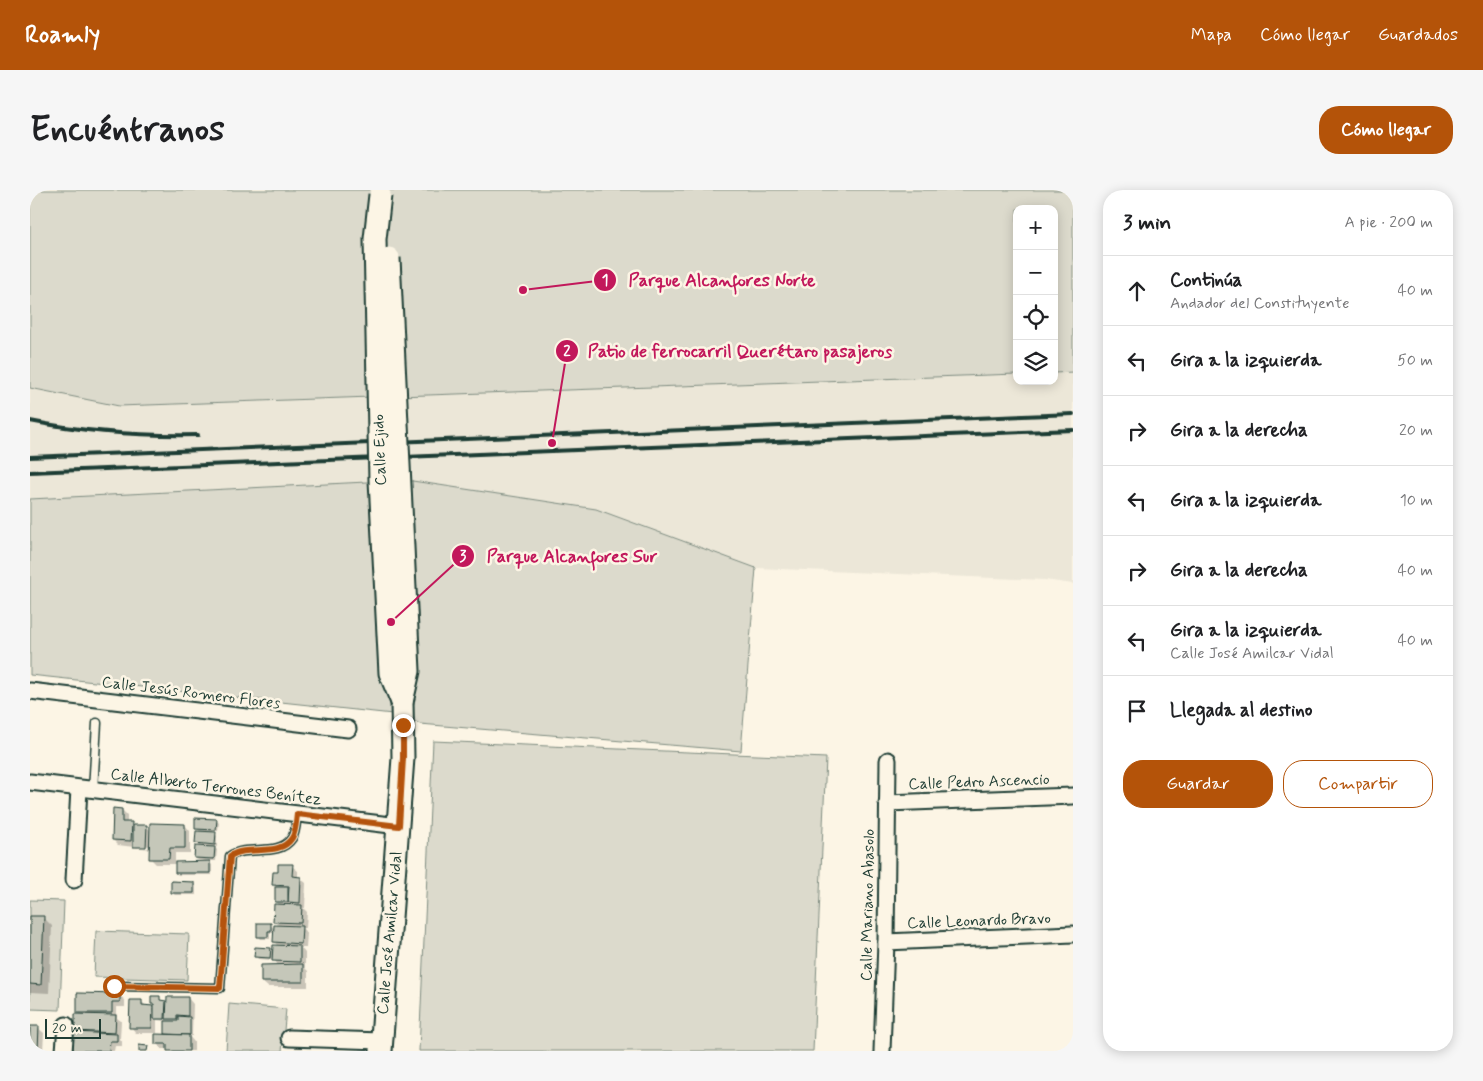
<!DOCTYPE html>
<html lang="es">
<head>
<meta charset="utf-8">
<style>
	body { margin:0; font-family:Mynerve,sans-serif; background:#f6f6f6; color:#202124 }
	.controls { position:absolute; right:15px; top:15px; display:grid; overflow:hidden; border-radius:10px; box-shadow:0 2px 12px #0003 }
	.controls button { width:45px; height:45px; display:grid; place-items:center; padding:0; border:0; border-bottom:1px solid #e0e0e0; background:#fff; color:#202124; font:25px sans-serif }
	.scale { position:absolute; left:15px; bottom:12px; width:56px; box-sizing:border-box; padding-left:5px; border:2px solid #1f3d34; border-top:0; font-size:14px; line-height:18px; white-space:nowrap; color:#1f3d34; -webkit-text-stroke:4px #fcf5e5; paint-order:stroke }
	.stop { position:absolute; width:15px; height:15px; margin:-11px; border:4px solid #b45309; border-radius:50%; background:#fff }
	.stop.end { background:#b45309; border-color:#fff; box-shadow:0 1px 5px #0008 }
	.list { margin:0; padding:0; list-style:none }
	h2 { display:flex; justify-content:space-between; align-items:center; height:65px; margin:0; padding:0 20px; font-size:21px }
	h2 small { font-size:16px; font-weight:400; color:#757577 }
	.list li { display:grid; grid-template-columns:32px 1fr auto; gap:15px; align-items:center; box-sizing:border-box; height:70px; padding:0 20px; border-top:1px solid #e0e0e0 }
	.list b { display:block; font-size:19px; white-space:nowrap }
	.list p { margin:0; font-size:16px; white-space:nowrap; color:#757577 }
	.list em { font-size:16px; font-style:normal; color:#757577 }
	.actions { display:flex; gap:10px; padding:15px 20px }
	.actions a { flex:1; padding:11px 0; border:1px solid #b45309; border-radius:20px; text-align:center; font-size:18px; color:#b45309 }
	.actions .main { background:#b45309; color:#fff }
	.icon { flex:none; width:28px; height:28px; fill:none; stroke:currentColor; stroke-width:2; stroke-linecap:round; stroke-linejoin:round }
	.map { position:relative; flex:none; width:1043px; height:861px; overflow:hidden; border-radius:20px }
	header { display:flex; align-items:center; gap:30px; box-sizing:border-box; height:70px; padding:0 25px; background:#b45309; color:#fff }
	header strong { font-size:24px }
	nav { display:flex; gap:28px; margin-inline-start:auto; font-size:18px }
	.intro { display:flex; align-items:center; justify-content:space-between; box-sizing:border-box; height:120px; padding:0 30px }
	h1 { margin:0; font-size:35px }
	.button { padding:12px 22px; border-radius:20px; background:#b45309; color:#fff; font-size:18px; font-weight:700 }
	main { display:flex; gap:30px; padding:0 30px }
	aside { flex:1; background:#fff; border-radius:20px; box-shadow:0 2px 12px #0003 }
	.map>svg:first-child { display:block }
	.built { fill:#ece7d8 }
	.green { fill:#dcdacc; stroke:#7e8c80 }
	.shadow { fill:#0003; fill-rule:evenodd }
	.building { fill:#c5c7b9; stroke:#1f3d34 }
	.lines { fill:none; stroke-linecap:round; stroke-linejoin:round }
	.lane-casing { stroke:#1f3d34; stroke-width:11 }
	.street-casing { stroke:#1f3d34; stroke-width:19 }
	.secondary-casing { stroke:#1f3d34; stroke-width:25 }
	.lane { stroke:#fcf5e5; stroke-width:8 }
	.street { stroke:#fcf5e5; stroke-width:15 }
	.secondary { stroke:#fcf5e5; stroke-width:21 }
	.rail { stroke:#1f3d34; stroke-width:4 }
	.secondary-bridge-casing { stroke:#1f3d34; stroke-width:25; stroke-linecap:butt }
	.secondary-bridge { stroke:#fcf5e5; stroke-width:21 }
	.route { stroke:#b45309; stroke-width:6 }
	.labels { text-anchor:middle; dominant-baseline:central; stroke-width:5; stroke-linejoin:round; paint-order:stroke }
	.street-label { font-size:16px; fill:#1f3d34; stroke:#fcf5e5 }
	.leader { fill:none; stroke:#c2185b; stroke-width:2 }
	.callout-dot { fill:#c2185b; stroke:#fcf5e5; stroke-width:2 }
	.mark-label { font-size:15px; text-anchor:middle; font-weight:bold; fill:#fff }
	.callout-label { font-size:18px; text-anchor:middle; font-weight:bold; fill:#c2185b; stroke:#fcf5e5; stroke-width:5; stroke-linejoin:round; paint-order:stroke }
</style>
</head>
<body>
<header>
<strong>Roamly</strong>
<nav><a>Mapa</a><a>Cómo llegar</a><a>Guardados</a></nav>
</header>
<div class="intro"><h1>Encuéntranos</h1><a class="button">Cómo llegar</a></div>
<main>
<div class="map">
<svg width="1043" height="861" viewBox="0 0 1043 861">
	<rect width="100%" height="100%" fill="#fcf5e5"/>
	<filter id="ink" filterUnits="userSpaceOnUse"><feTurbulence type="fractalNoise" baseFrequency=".02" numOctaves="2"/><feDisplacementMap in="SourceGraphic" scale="10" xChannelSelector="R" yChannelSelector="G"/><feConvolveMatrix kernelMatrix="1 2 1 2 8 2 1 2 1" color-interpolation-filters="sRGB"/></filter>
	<g filter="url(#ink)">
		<path class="built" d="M1043 182V394L1015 390 726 378 566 319 376 290 0 309V198L89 216 987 184V191H1024V183Z"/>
		<g class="green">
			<path d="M0 0H1043V182L1024 183V19H987V184L89 216 0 198Z"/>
			<path d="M376 290 566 319 726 378 711 561 390 534 372 525 0 485V309Z"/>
			<path d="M403 551 796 568 783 861H389Z"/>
			<path d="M0 710 34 711 30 820 0 819Z"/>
			<path d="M66 741 159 744 157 790 64 787Z"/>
			<path d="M199 814 256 819 252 861H196Z"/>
		</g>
		<g class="shadow">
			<path d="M92 620 97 625V633L102 634 104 636H116L121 641 155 635 160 641V663H145V673H174L175 671 168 670 165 668 171 657 166 653 171 642 166 638 186 630 189 633 188 641H183L187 646V657L183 656 187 660 186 671H178L182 675V685H148L146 682V674H126L120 668V659L88 655 83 650ZM106 655 123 656V658H106Z"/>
			<path d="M262 676 268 681V688H270L276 693 275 718H273L277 722 276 738H272L277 743 276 758H271L275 763V778L278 781V797H238L232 792 249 776 244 770 228 769 226 766 240 759 244 762 249 757 244 752 245 743H240V749H231L228 746 240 735 245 739 249 736 245 732 250 716 246 712V697L244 694 249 684Z"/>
			<path d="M164 693 166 695V705H145L142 703Z"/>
			<path d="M0 727H13L22 736 19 803 0 802Z"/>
			<path d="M89 805 95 810V817H87V828L91 831 90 849 92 851V856H85L84 861H44L49 844 46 841 51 825 48 822Z"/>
			<path d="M129 807 132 812H135L138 815 158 808 163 814 162 846H159L164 852V861H138V859H132L126 853 127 843H106L101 837 112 812 117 817H125L122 814ZM127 830 137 831 136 844 138 846 127 845Z"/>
			<path d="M0 836 8 838 14 843 13 861H0Z"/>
		</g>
		<g class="building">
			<path d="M83 618 92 619V632H102L101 651 82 650Z"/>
			<path d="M165 628 187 629 186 640 165 639Z"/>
			<path d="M120 633 155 634V658H140L139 669H119Z"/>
			<path d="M103 635H117L116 657H103Z"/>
			<path d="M166 641 186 642 185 655 165 653Z"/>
			<path d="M165 656 185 657 184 669 164 668Z"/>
			<path d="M180 671V683H145V672Z"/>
			<path d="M248 674H263L262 686 271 687 270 713 258 712 259 696 242 695 243 682H248Z"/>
			<path d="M141 691 164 692V703H141Z"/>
			<rect x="245" y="697" width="13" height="15"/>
			<path d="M244 714 272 715 271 733 243 732Z"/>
			<path d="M0 726H14L11 795 0 794Z"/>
			<path d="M227 733H241V741H238V747H227Z"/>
			<path d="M244 735 272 736 271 754 243 752Z"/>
			<path d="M243 755 270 756V772L242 771Z"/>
			<path d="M225 757 241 758 240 768 224 767Z"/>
			<path d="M273 774V792H231V775Z"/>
			<path d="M47 803 90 804V812H82V823H47Z"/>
			<path d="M121 806H130V810L136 811 135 829H124V814H121Z"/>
			<path d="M137 807H158V826L147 825V829H136Z"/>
			<path d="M100 810H112V815L123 816 122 838H99Z"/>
			<path d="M45 824 86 825 85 843 45 841Z"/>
			<path d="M148 826 160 827V845L135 844V831H148Z"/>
			<path d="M0 836H9L8 860H0Z"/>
			<path d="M43 842 87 844V851H80L79 861H43Z"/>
			<path d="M125 844 159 845V861H137V854H125Z"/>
			<path d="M109 855 118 856 117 861H109Z"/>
		</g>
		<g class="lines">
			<g class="lane-casing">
				<g id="lane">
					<path d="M63 600 67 533"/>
					<path d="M85 796 190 798 200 666C218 654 249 668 262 648 266 642 266 631 267 624"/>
				</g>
			</g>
			<g class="street-casing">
				<g id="street">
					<path d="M0 501 318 539"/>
					<path d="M0 592 369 636"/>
					<path d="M857 613 1043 606"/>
					<path d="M44 690 49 599"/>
					<path d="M856 752 1043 744"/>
					<path d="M259 848 351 851"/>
					<path d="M34 861 36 835"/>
					<path d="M852 861 856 752 858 570"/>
				</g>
			</g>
			<g class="secondary-casing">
				<path id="secondary" d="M351 861 373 568 372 512"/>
			</g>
			<use href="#lane" class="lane"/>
			<use href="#street" class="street"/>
			<use href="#secondary" class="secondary"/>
			<g class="rail">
				<path d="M0 231C55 242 111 246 168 245"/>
				<path d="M0 267 1043 224"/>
				<path d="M0 282 1043 240"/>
			</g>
			<g class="secondary-bridge-casing">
				<g id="secondary-bridge">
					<path d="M350 5 345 49 350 290 360 483 372 512"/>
					<path d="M359 68 379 481 372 512"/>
				</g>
			</g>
			<use href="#secondary-bridge" class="secondary-bridge"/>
		</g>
	</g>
	<g class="lines" filter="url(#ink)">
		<path class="route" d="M84 796 190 798 200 666C218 654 249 668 262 648 266 642 266 631 267 624L369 636 373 568V535"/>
	</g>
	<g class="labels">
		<g class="street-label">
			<text transform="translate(350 260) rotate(-92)">Calle Ejido</text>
			<text transform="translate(161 503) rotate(7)">Calle Jesús Romero Flores</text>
			<text transform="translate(949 592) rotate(-2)">Calle Pedro Ascencio</text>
			<text transform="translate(186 597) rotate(7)">Calle Alberto Terrones Benítez</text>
			<text transform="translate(838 715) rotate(-89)">Calle Mariano Abasolo</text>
			<text transform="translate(949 731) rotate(-2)">Calle Leonardo Bravo</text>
			<text transform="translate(360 743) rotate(-85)">Calle José Amilcar Vidal</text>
		</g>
	</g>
	<path class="leader" d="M493 100L575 90M522 253L537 161M361 432L433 366"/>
	<g class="callout-dot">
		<circle cx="493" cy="100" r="5"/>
		<circle cx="522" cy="253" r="5"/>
		<circle cx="361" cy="432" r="5"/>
		<circle cx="575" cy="90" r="12"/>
		<circle cx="537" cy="161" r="12"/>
		<circle cx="433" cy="366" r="12"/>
	</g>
	<g class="mark-label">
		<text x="575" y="95">1</text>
		<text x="537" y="166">2</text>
		<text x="433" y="371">3</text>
	</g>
	<g class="callout-label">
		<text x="692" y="96">Parque Alcanfores Norte</text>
		<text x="710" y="167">Patio de ferrocarril Querétaro pasajeros</text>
		<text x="542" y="372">Parque Alcanfores Sur</text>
	</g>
</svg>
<div class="controls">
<button>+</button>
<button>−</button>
<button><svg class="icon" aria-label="locate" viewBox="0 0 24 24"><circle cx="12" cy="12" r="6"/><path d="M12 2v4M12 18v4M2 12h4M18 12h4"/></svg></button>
<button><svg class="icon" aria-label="layers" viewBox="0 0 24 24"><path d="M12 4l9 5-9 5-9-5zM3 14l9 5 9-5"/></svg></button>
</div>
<div class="scale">20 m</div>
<div class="stop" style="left:84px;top:796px"></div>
<div class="stop end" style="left:373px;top:535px"></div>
</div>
<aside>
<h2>3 min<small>A pie · 200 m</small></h2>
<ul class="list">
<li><svg class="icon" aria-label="ahead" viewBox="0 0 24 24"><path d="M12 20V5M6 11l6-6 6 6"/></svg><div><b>Continúa</b><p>Andador del Constituyente</p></div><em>40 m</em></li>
<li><svg class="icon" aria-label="left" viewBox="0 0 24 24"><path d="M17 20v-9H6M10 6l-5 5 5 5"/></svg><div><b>Gira a la izquierda</b></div><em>50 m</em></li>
<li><svg class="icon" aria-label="right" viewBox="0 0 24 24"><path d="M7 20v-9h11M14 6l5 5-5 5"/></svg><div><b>Gira a la derecha</b></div><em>20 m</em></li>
<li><svg class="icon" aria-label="left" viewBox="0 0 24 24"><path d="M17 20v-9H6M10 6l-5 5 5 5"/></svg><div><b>Gira a la izquierda</b></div><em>10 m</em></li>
<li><svg class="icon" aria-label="right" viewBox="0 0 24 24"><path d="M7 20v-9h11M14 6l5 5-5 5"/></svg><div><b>Gira a la derecha</b></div><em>40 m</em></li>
<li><svg class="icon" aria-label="left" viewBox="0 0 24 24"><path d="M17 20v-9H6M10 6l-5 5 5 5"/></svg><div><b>Gira a la izquierda</b><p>Calle José Amilcar Vidal</p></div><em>40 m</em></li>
<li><svg class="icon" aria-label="arrive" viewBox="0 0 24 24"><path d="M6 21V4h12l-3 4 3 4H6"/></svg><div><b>Llegada al destino</b></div></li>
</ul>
<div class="actions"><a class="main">Guardar</a><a>Compartir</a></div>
</aside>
</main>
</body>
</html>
